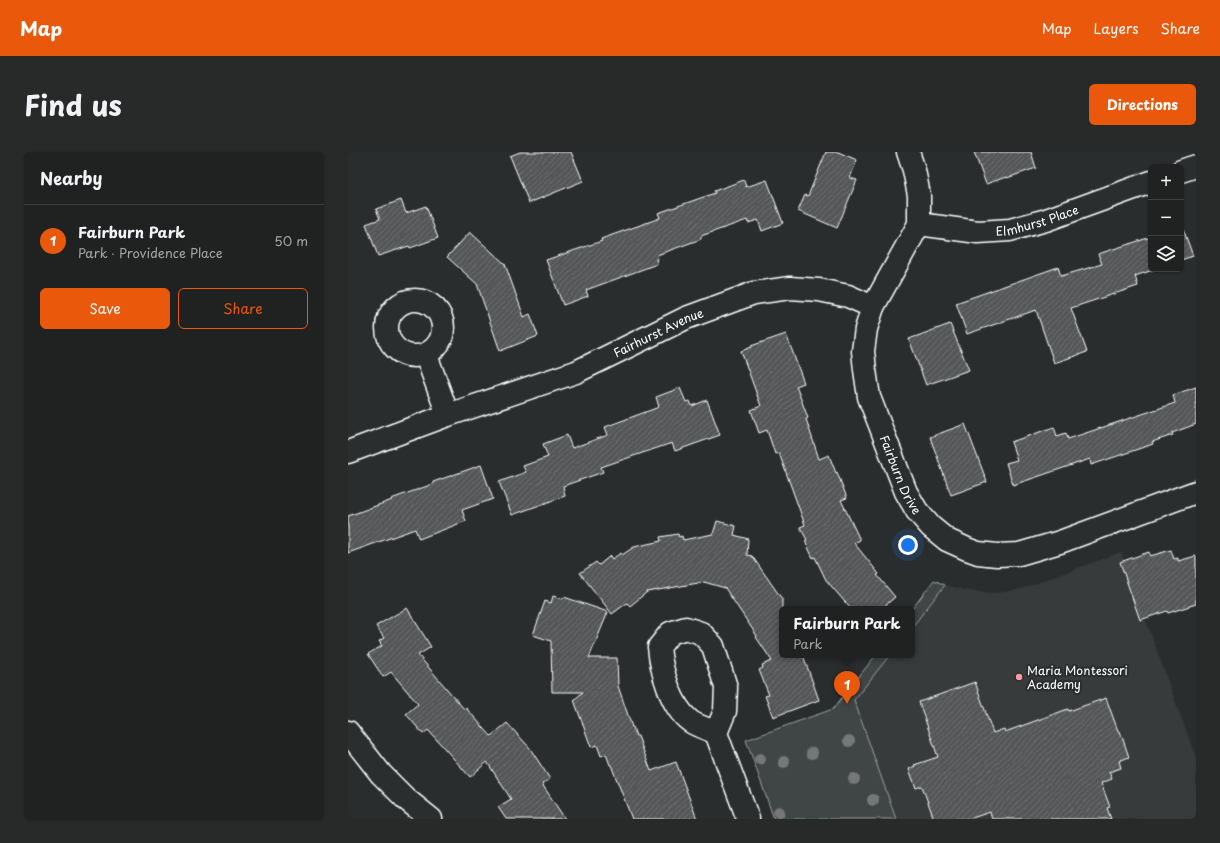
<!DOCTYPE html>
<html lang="en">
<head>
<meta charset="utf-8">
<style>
	body { margin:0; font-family:"Playpen Sans",sans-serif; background:#282a2a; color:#f1f3f6 }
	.controls { position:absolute; right:12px; top:12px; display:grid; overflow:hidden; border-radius:6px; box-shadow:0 1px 3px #0004 }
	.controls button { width:36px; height:36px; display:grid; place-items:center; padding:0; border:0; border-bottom:1px solid #3d3f40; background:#202222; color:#f1f3f6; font:20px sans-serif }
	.you { position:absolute; left:560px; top:393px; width:14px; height:14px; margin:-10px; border:3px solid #fff; border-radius:50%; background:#1a73e8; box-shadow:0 0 0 6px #1a73e833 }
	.badge { display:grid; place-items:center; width:26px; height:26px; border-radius:50%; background:#ea580c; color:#fff; font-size:13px; font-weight:700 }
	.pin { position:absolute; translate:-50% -33px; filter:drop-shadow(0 1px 2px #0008) }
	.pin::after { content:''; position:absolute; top:21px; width:14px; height:12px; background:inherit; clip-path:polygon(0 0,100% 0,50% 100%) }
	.popup { position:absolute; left:431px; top:454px; width:136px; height:52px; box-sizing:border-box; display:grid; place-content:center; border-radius:6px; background:#202222; filter:drop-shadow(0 1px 3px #0005); font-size:13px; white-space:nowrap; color:#a2a4a5 }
	.popup b { font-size:15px; color:#f1f3f6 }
	.popup::after { content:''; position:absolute; left:50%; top:100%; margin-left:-8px; border:8px solid transparent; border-top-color:#202222 }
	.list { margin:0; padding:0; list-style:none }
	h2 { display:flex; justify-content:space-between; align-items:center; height:52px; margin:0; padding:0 16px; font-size:17px }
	h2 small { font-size:13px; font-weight:400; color:#a2a4a5 }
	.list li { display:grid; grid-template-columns:26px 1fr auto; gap:12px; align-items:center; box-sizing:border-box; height:72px; padding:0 16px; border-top:1px solid #3d3f40 }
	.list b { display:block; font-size:15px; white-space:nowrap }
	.list p { margin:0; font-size:13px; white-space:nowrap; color:#a2a4a5 }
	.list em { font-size:13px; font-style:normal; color:#a2a4a5 }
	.actions { display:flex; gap:8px; padding:12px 16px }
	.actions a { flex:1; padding:9px 0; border:1px solid #ea580c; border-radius:6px; text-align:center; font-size:14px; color:#ea580c }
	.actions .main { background:#ea580c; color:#fff }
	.icon { flex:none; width:22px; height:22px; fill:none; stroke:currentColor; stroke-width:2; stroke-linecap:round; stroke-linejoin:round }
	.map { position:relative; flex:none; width:848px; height:667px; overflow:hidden; border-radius:6px }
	header { display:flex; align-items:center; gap:24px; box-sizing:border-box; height:56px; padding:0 20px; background:#ea580c; color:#fff }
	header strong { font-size:19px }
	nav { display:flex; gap:22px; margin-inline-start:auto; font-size:14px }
	.intro { display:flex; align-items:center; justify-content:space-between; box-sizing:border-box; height:96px; padding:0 24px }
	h1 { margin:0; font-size:28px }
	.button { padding:10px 18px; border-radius:6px; background:#ea580c; color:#fff; font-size:14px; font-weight:700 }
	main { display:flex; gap:24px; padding:0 24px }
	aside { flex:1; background:#202222; border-radius:6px; box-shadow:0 1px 3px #0004 }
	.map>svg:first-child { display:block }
	.built { fill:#373a3b }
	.green { fill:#414445; stroke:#a0a2a2 }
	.building { fill:url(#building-hatch); stroke:#fff }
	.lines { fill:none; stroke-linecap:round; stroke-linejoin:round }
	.minor-casing { stroke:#fff; stroke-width:25 }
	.minor { stroke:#2a2d2e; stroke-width:22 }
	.tree { fill:#757778 }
	.poi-dot { fill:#ff9aa2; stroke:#2a2d2e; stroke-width:1.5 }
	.labels { text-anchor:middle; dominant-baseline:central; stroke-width:4; stroke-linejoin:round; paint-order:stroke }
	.street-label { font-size:12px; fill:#fff; stroke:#2a2d2e }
	.poi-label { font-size:12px; fill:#fff; stroke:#2a2d2e; text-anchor:start }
</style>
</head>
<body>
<header>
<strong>Map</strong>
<nav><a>Map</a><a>Layers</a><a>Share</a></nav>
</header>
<div class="intro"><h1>Find us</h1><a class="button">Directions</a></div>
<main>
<aside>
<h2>Nearby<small></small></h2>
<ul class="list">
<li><span class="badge">1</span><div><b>Fairburn Park</b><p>Park · Providence Place</p></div><em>50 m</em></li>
</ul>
<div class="actions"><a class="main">Save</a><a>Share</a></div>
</aside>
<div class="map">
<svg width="848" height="667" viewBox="0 0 848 667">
	<defs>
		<pattern id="building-hatch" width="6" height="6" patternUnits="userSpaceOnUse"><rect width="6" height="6" fill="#555758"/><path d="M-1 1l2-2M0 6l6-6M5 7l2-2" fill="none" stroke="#6e7071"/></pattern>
	</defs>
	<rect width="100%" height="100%" fill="#2a2d2e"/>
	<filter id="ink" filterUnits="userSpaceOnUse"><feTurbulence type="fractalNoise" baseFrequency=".025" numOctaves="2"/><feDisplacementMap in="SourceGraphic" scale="8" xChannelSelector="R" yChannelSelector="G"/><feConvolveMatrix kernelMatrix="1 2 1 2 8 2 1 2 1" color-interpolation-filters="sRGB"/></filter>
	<g filter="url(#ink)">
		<path class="built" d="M773 400 848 606V667H548L506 548 542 503H564V475L597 433 622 439 643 441 657 440 673 437Z"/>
		<g class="green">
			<path d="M586 428 597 433 564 475V457Z"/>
			<path d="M528 503H542L506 548 548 667H426L398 588 485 557Z"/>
		</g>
		<g class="building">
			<path d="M172 0H223L235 29 181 51 162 4Z"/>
			<path d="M478 0H490L509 8 502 26 509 28 489 76 450 59 457 43 460 44Z"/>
			<path d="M626 0H683L688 16 659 26 658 25 638 32Z"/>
			<path d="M396 28 398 35 419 28 435 71 414 79 410 68 400 71 399 68 353 84V87L309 103 310 107H308L309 112 238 138 240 144 215 153 198 108 254 89 253 87 312 66 310 61 367 41 366 39Z"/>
			<path d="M53 48 58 61 78 54 90 86 62 96 61 94 30 104 18 72 32 67 28 57Z"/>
			<path d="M834 74 845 104 833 108V75Z"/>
			<path d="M122 80 157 112 176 165 182 162 190 184 152 199 129 132 99 105Z"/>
			<path d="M803 85V117H808L787 124 790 134 723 156 739 200 706 211 688 158 619 182 608 151 710 115 713 124 754 112 750 102Z"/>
			<path d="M602 172 621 218 578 233 561 187Z"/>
			<path d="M438 182 456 231 448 234 460 266 458 267 471 307 481 303 488 321 489 320 499 346 493 348 512 388 506 391 531 422 529 423 547 445 533 457H503L478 428 467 405 465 406 457 389 459 388 452 375 457 373 431 301 427 302 419 278 411 281 403 258 413 254 393 199 404 195 403 194Z"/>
			<path d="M848 235V272L824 281 825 283 804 290 805 292 743 313 742 307 665 333 658 311 669 308 663 290 706 275 709 284 718 281 720 287 827 251 825 243Z"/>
			<path d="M332 236 338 250 342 249 344 254 359 248 372 283 327 299 324 291 253 315 255 320 215 334 217 344 164 363 151 330 178 320 175 314 200 305 195 292 219 283 224 296 260 283 257 275 311 255 308 245Z"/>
			<path d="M617 272 639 330 603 343 582 285Z"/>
			<path d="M133 313 145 347 114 358 118 369 71 387 67 377 0 401V364L44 348 43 347 85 332V330Z"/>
			<path d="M369 369 388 374 386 383 400 387 399 403 404 404 434 447V503H455L471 548 425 565 417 544 421 543 411 518 415 516 414 513 424 509 408 485 409 484 377 436 356 430 299 440 282 454 279 451 264 462 232 421 248 410 251 413 262 404 264 407 273 401 274 403 286 395 313 389 312 385 330 382 331 385 334 384 335 388 365 382Z"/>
			<path d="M823 398 826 407 830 406V409L848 404V452L820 461 819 459 792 468 772 410 801 400 802 404Z"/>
			<path d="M205 444 215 447 216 445 260 460 241 506H269L270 534 284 575H285L288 584H290L303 619 328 610 349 667H284L263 613H262L258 602 253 604 249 593 243 595 226 548 235 540H204L203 489 185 483 197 449 203 451Z"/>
			<path d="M59 456 83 495 70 503 116 557 118 556 143 584 159 571 181 595 202 627 194 632 217 667H158L150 655 163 647 139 610 122 625 80 578 75 582 58 562 70 552 43 520 35 525 20 502 34 494 31 489 36 486 28 474Z"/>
			<path d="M627 530 645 581 656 577 657 580 720 557 721 559 758 546 770 579H772L781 605 771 609 773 616 761 620 764 627 753 631 762 655 759 656 763 667H644L642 660 621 667H586L574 634 568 636 561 617 567 614 566 613 590 605 571 550Z"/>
		</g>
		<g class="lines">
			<g class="minor-casing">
				<g id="minor">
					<path id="s1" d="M560 0 566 18 571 43V72L525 155 518 177 515 199 517 218 521 245 558 340 569 359 583 375 599 388 619 397 630 401 649 403 671 402 712 390 848 340"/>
					<path d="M833 19 848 14"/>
					<path id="s2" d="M571 72 630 80 662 78 698 68 803 30"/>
					<circle cx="67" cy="176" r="28"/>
					<path d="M78 203 100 263"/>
					<path id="s3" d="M0 300 100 263 228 220 338 166 406 141 442 136 471 138 500 144 525 155"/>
					<path d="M0 580 33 622 58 647 83 667"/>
					<path d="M368 581C361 577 348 574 342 569 323 555 313 518 311 495L322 481 338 476 353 481 365 494 378 535 377 559 368 581 400 667"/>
				</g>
			</g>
			<use href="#minor" class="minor"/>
		</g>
		<g class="tree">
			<circle cx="501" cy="589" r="6"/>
			<circle cx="464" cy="601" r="6"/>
			<circle cx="412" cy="607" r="6"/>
			<circle cx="436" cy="610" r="6"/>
			<circle cx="506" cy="627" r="6"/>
			<circle cx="525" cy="648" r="6"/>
			<circle cx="431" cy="660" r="6"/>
		</g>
	</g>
	<circle class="poi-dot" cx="671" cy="525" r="4"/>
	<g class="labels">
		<g class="street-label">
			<text stroke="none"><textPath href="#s2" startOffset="120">Elmhurst Place</textPath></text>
			<text stroke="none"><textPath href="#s3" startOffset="333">Fairhurst Avenue</textPath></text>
			<text stroke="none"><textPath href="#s1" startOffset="344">Fairburn Drive</textPath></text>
		</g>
		<g class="poi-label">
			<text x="679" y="518">Maria Montessori<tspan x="679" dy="14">Academy</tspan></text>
		</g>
	</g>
</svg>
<div class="controls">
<button>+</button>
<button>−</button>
<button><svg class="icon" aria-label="layers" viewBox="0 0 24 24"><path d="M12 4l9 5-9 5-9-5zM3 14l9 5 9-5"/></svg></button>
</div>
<div class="you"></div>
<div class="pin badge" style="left:499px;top:552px">1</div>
<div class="popup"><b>Fairburn Park</b>Park</div>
</div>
</main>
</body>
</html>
